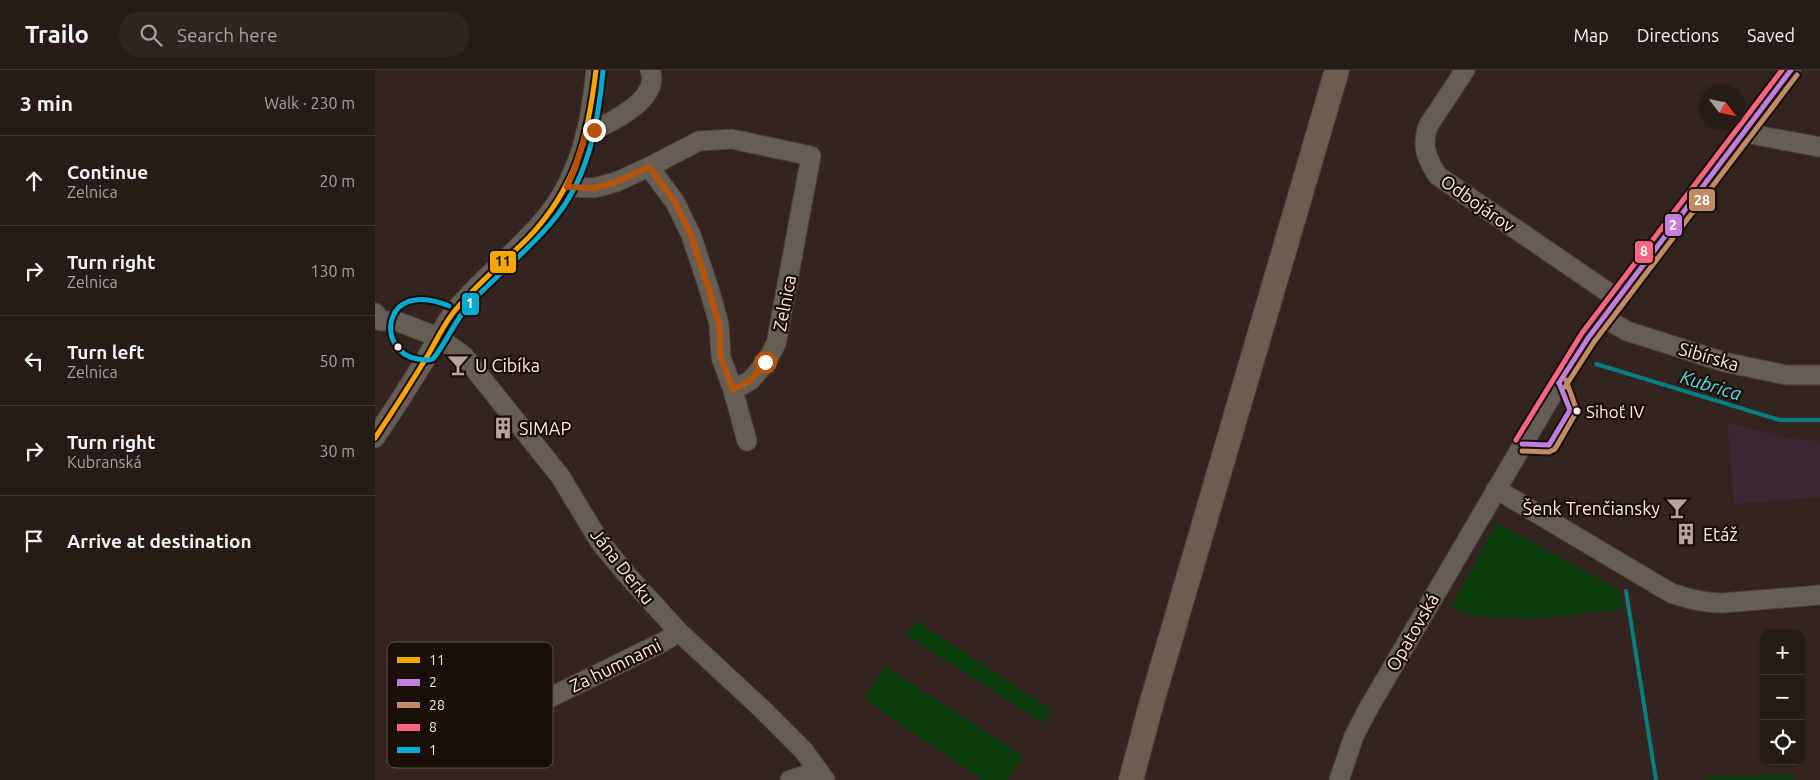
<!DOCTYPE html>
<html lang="en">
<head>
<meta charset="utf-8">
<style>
	body { margin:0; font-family:Ubuntu,sans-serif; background:#2e2420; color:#f1f3f6 }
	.controls { position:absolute; right:15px; bottom:15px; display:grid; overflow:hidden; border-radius:10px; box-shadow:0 1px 4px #0004 }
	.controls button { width:45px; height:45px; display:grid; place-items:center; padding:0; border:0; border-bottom:1px solid #423936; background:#261b17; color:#f1f3f6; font:25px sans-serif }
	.compass { position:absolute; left:1325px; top:15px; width:45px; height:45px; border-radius:50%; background:#261b17; box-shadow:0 1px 4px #0004; rotate:122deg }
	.stop { position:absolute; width:15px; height:15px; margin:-11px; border:4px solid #b45309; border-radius:50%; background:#fff }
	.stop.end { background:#b45309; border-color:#fff; box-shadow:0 1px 5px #0008 }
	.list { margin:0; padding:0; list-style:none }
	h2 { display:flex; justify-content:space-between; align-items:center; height:65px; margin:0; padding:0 20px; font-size:21px }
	h2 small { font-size:16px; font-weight:400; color:#a4a1a1 }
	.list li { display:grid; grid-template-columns:32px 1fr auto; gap:15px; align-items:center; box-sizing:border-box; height:90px; padding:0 20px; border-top:1px solid #423936 }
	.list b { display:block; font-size:19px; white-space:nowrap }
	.list p { margin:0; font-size:16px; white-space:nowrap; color:#a4a1a1 }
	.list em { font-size:16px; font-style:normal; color:#a4a1a1 }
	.icon { flex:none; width:28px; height:28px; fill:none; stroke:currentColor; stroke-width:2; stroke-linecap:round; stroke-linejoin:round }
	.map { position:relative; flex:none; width:1445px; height:710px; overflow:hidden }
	header { display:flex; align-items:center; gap:30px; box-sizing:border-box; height:70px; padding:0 25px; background:#261b17; border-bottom:1px solid #423936 }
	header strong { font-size:24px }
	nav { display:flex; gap:28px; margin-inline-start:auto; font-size:18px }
	.search { width:350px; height:45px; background:#2e2420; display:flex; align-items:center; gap:12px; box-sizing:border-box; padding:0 18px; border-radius:20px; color:#a4a1a1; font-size:19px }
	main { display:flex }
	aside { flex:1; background:#261b17 }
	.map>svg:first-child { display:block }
	.industrial { fill:#392932 }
	.green { fill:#0b3e0f }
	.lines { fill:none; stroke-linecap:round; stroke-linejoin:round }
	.stream { stroke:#067e7f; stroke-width:4 }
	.minor-casing { stroke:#4e413c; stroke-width:21 }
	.major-casing { stroke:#4e413c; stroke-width:26 }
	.minor { stroke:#655e54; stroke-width:19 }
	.major { stroke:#695e51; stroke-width:24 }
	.bus-1-casing { stroke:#1a0e0a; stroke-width:9 }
	.bus-2-casing { stroke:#1a0e0a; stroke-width:9 }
	.bus-3-casing { stroke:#1a0e0a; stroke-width:9 }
	.bus-4-casing { stroke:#1a0e0a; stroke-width:9 }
	.bus-5-casing { stroke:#1a0e0a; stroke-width:9 }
	.bus-1 { stroke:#f7a600; stroke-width:5 }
	.bus-2 { stroke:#c07fdc; stroke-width:5 }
	.bus-3 { stroke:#c18c65; stroke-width:5 }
	.bus-4 { stroke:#fa6682; stroke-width:5 }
	.bus-5 { stroke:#00a9ce; stroke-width:5 }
	.route { stroke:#b45309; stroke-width:6 }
	.bus-dot { fill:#fdebe4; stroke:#1a0e0a; stroke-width:2 }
	.labels { text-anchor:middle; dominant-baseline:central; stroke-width:4.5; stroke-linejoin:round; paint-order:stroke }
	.bus-label { font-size:17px; fill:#fdebe4; stroke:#1a0e0a; text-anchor:start }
	.street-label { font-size:18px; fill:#fdebe4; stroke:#1a0e0a }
	.poi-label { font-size:18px; fill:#fdebe4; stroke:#1a0e0a; text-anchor:start }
	.water-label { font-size:19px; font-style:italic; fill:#54e2e6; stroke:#1a0e0a }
	.key { fill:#1a0e0a; stroke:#5e504b; stroke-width:1 }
	.key-label { font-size:14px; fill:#fdebe4 }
	.line-badge { stroke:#1a0e0a; stroke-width:2 }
	.badge-label { font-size:14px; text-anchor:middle; font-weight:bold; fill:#fff }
	.pale-badge-label { font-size:14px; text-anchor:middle; font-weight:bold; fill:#111 }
</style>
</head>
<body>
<header>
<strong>Trailo</strong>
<div class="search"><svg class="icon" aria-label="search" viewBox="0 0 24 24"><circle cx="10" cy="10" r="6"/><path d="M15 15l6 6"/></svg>Search here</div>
<nav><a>Map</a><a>Directions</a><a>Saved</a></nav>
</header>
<main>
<aside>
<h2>3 min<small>Walk · 230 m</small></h2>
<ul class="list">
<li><svg class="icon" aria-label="ahead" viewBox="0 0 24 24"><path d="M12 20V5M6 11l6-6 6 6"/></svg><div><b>Continue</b><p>Zelnica</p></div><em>20 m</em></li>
<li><svg class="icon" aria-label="right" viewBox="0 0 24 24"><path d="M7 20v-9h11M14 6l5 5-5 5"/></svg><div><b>Turn right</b><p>Zelnica</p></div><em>130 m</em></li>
<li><svg class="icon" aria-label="left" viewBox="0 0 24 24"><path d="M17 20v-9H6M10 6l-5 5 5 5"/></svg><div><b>Turn left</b><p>Zelnica</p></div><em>50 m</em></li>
<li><svg class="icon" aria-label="right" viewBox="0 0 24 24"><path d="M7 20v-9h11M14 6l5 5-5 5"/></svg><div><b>Turn right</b><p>Kubranská</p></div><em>30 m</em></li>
<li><svg class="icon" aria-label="arrive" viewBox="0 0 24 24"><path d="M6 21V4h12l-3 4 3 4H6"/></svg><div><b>Arrive at destination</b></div></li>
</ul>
</aside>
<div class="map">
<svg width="1445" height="710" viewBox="0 0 1445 710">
	<rect width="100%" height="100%" fill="#33241f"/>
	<path class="industrial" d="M1352 352 1409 368 1445 371V427L1359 434Z"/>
	<g class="green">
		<path d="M1122 453 1244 520 1249 539 1159 549 1096 546 1076 537Z"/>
		<path d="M541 551 677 640 668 653 531 565Z"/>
		<path d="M510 596 648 686 632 710H608L512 645 490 627Z"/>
		<path d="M1416 704 1420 710H1328L1336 707Z"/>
	</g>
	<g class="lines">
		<g class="stream">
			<path d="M1221 294 1405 350H1445"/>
			<path d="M1251 521 1281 710"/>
		</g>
		<g class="minor-casing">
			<g id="minor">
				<path d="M1090 0 1053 56C1046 75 1052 90 1063 106L1243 229"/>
				<path d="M1369 63 1445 77"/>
				<path d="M211 64C231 55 287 30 275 0"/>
				<path d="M192 117 219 118 241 112 274 97 324 71 357 69 436 86 401 274 391 292 376 310 358 320 346 287 344 254 334 219 316 165 300 132 274 97"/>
				<path d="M0 243 6 251H21L63 267 89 286 185 406 225 472 252 505 304 562 385 637 429 681 450 710"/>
				<path d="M1229 248 1252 261 1349 292 1411 305H1445"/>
				<path d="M358 320 372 371"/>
				<path d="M0 368C18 341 36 313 53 285 61 271 68 256 78 243 107 206 147 179 175 142 206 102 216 50 221 0"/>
				<path d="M1121 419 1296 523C1313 529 1328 533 1347 533L1445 525"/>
				<path d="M122 655 166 632 286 573 304 562"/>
				<path d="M415 710 444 701"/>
				<path d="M964 710 979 666 993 639 1184 313 1213 268 1416 0"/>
			</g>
		</g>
		<g class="major-casing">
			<path id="major" d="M756 710 776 635 962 0"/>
		</g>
		<use href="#minor" class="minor"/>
		<use href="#major" class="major"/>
		<g class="bus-1-casing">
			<path id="bus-1" d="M0 368C18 341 36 313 53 285 61 271 68 256 78 243 100 215 128 193 153 168 201 118 213 67 221 0"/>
		</g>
		<g class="bus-2-casing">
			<g id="bus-2">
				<path d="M1184 313 1213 268 1416 0"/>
				<path d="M1147 374 1174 375 1195 340 1184 313"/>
			</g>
		</g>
		<g class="bus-3-casing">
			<g id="bus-3">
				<path d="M1190 317 1219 272 1422 5"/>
				<path d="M1147 381 1174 382 1180 379 1202 341 1191 310"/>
			</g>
		</g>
		<g class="bus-4-casing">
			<path id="bus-4" d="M1141 370 1207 263 1407 0"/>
		</g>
		<g class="bus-5-casing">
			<path id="bus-5" d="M74 236C6 207 0 283 43 289 49 290 53 291 58 289 72 272 79 251 94 235 121 205 155 180 180 148 214 106 223 53 228 1"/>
		</g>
		<use href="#bus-1" class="bus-1"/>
		<use href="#bus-2" class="bus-2"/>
		<use href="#bus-3" class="bus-3"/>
		<use href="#bus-4" class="bus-4"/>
		<use href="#bus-5" class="bus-5"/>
	</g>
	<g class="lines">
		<path class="route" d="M219 60 211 64 200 98 192 117 220 118 241 112 274 97 300 132 316 165 334 219 344 254 346 287 358 320 376 310 390 292"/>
	</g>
	<defs>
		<g id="bar-bare" transform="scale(1.725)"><path d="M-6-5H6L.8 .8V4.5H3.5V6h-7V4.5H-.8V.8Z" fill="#b6a59f" stroke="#1a0e0a" stroke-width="2.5" paint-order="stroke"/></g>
		<g id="building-bare" transform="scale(1.725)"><path d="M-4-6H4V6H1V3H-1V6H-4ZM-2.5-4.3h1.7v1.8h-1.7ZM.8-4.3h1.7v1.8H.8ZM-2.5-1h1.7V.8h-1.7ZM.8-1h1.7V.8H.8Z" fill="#b6a59f" stroke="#1a0e0a" stroke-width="2.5" paint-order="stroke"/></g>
	</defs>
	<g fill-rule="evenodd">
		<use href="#bar-bare" x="83" y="295"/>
		<use href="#building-bare" x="128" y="358"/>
		<use href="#bar-bare" x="1302" y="438"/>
		<use href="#building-bare" x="1311" y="464"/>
	</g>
	<g class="bus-dot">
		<circle cx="23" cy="277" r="4.5"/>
		<circle cx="1202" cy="341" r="4.5"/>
	</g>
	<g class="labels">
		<g class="bus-label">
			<text x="1211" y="341">Sihoť IV</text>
		</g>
		<g class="street-label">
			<text transform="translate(1103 133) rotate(35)">Odbojárov</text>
			<text transform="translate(409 233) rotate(-79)">Zelnica</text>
			<text transform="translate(1334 286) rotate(16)">Sibírska</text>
			<text transform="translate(248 496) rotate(52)">Jána Derku</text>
			<text transform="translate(1037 562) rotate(-60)">Opatovská</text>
			<text transform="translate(240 595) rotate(-26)">Za humnami</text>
		</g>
		<g class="poi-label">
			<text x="100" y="295">U Cibíka</text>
			<text x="144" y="358">SIMAP</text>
			<text x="1285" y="438" text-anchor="end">Šenk Trenčiansky</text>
			<text x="1328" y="464">Etáž</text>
		</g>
		<g class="water-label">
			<text transform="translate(1336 315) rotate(17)">Kubrica</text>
		</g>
	</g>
	<rect x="12" y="572" width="166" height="126" rx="8" class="key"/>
	<rect x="22" y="587" width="23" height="6" fill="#f7a600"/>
	<rect x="22" y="609" width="23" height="7" fill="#c07fdc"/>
	<rect x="22" y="632" width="23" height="6" fill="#c18c65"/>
	<rect x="22" y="654" width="23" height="7" fill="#fa6682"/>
	<rect x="22" y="677" width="23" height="6" fill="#00a9ce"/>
	<g class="key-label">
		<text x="54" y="595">11</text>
		<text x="54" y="617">2</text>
		<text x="54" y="640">28</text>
		<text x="54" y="662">8</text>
		<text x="54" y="685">1</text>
	</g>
	<g class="line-badge">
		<rect x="1313" y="118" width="28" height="24" rx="5" fill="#c18c65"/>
		<rect x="1289" y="143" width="19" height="24" rx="5" fill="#c07fdc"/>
		<rect x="1259" y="170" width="20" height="24" rx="5" fill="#fa6682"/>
		<rect x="114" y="180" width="28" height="24" rx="5" fill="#f7a600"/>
		<rect x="86" y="222" width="19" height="24" rx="5" fill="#00a9ce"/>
	</g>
	<g class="badge-label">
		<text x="1327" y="135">28</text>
		<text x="1298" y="160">2</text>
		<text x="1269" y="186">8</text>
		<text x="95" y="238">1</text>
	</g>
	<g class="pale-badge-label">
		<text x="128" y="196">11</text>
	</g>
</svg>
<div class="controls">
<button>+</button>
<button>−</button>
<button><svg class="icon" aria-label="locate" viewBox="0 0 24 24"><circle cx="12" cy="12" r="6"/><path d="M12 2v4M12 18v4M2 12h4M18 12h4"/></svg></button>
</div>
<svg class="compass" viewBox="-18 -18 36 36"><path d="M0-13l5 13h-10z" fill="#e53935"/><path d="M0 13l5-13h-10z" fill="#a4a1a1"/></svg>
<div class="stop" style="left:390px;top:292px"></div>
<div class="stop end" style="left:219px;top:60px"></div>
</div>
</main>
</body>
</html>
